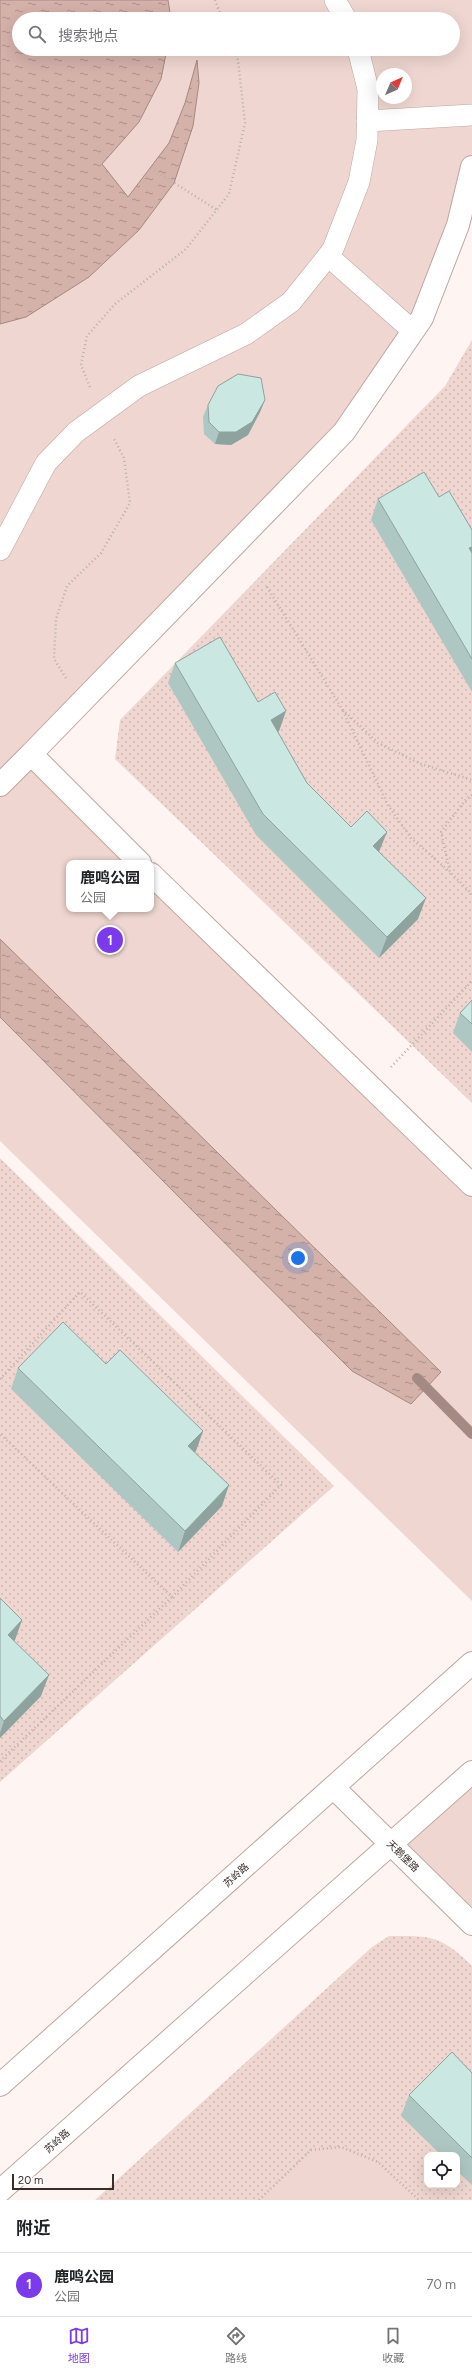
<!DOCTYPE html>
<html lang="zh">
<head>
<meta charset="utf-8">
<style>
	body { margin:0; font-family:Figtree,"Noto Sans SC",sans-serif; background:#f2f2f2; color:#202124 }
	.controls { position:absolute; right:12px; bottom:12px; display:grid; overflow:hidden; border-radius:8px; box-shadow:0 4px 16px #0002 }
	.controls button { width:36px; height:36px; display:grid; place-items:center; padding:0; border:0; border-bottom:1px solid #e0e0e0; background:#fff; color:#202124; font:20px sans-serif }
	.compass { position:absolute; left:376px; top:68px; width:36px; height:36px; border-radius:50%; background:#fff; box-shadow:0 4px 16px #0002; rotate:44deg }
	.scale { position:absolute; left:12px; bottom:10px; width:102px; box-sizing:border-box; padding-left:4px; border:2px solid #372d2b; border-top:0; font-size:11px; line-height:14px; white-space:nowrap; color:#372d2b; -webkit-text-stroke:3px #fff; paint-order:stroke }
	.you { position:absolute; left:298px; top:1258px; width:14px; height:14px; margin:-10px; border:3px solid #fff; border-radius:50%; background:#1a73e8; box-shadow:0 0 0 6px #1a73e833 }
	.badge { display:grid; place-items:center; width:26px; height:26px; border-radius:50%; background:#7c3aed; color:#fff; font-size:13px; font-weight:700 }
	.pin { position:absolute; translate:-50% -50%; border:2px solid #fff; box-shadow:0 1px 4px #0006 }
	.popup { position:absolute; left:66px; top:860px; width:88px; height:52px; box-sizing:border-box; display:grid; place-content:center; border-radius:8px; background:#fff; filter:drop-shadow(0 1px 3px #0005); font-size:13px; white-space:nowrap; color:#757577 }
	.popup b { font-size:15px; color:#202124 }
	.popup::after { content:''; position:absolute; left:50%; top:100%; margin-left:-8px; border:8px solid transparent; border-top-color:#fff }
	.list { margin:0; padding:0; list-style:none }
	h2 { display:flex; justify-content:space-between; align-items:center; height:52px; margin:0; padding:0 16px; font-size:17px }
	h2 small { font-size:13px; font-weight:400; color:#757577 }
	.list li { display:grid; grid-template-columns:26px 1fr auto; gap:12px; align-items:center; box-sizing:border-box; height:64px; padding:0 16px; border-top:1px solid #e0e0e0 }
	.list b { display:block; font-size:15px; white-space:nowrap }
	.list p { margin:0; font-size:13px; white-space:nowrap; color:#757577 }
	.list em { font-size:13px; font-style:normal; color:#757577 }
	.icon { flex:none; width:22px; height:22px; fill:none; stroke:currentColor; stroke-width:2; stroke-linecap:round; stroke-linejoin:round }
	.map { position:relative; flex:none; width:472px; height:2200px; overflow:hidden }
	.search { position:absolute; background:#fff; box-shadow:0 4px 16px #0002; left:12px; right:12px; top:12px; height:44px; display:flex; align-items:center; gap:10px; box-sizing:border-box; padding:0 14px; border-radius:22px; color:#757577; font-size:15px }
	.sheet { height:116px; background:#fff }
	nav { display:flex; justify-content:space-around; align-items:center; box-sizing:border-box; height:56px; border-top:1px solid #e0e0e0; background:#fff; font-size:11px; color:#757577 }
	nav a { display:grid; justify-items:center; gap:2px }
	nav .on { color:#7c3aed }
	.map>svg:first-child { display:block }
	.grass { fill:url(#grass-dots); fill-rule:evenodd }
	.green { fill:#efd6d0; fill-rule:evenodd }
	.water { fill:url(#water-ripples); stroke:#a58983 }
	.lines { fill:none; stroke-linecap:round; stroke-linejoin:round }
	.stream { stroke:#a58983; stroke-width:10 }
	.pedestrian-casing { stroke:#bea6a0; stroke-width:22 }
	.minor-casing { stroke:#bea6a0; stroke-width:24 }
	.secondary-casing { stroke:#bea6a0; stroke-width:24 }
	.path { stroke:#bab0ad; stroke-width:2.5; stroke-dasharray:1 3; stroke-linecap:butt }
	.pedestrian { stroke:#fff; stroke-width:21 }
	.minor { stroke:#fff; stroke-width:22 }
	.secondary { stroke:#fff; stroke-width:22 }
	.wall { fill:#afc7c2 }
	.shaded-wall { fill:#8ea29e }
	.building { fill:#cbe7e1; stroke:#8ea29e }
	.labels { text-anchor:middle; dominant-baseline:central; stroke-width:3; stroke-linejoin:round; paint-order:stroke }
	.street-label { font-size:10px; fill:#372d2b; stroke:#fff }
</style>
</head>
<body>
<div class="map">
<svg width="472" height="2200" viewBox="0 0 472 2200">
	<defs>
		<pattern id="grass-dots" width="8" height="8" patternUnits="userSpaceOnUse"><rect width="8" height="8" fill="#efd6d0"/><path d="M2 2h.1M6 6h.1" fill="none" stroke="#ceb8b3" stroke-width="1.8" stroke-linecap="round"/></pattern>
		<pattern id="water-ripples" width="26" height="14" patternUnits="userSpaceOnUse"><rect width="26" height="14" fill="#d4b1a9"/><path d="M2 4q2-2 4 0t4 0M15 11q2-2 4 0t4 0" fill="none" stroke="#ad908a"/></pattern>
	</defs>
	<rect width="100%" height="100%" fill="#fef4f1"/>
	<g class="grass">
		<path d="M472 340V1103L115 759 120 720 445 386Z"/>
		<path d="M0 1158 334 1486 0 1782Z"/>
		<path d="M389 1936C431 1936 441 1935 472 1966V2200H95L372 1947ZM427 2155H457V2185H427Z"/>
	</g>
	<g class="green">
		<path d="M0 0H472V167L422 318 344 432 31 754 140 863H69V909H151V874L472 1185V1601L0 1141ZM19 19H453V49H19ZM382 74H406V98H382Z"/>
		<path d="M472 1772V1924L390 1844Z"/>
		<path d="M341 2147 378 2162 419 2200H259L311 2150Z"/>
	</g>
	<g class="water">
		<path d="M0 0H168L171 19H19V49H167L161 79 139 122 102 164 128 197 169 143 185 103 197 60 199 83 193 126 174 183 139 230 89 277 26 317 0 324Z"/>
		<path d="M0 939 441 1372 411 1404 352 1371 0 1017Z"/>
	</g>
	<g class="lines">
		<path class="stream" d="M417 1378 472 1434"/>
		<g class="pedestrian-casing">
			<g id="pedestrian">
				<path d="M335 0 346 19"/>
				<path d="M367 121 472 115"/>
				<path d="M328 256 413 331"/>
				<path d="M0 550 46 463 76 432 139 386 246 334 291 302 328 256 333 249 359 182 367 140 368 89 358 49"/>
			</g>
		</g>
		<g class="minor-casing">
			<g id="minor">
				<path d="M0 785 31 754"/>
				<path d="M140 863 31 754 344 432 422 318 458 225 472 167"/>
				<path d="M151 874 472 1185"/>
				<path d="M334 1788 472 1924"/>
			</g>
		</g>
		<g class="secondary-casing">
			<g id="secondary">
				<path d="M0 2085 472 1663"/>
				<path d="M0 2191 472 1772"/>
			</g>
		</g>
		<g class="path">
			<path d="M215 0 222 19"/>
			<path d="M151 168 217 210"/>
			<path d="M90 387 81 365 87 336 115 304 186 249 229 194 245 123 238 60 234 49"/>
			<path d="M267 587 342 709 378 743 421 764 472 780"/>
			<path d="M66 678 54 659 56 619 67 586 101 553 130 503 124 458 114 439"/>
			<path d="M343 711 388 805 411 838 450 872"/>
			<path d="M472 795 467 798 441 832 450 872 472 894"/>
			<path d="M391 1067 472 981"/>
			<path d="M0 1379 80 1292 281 1485 172 1597 0 1434"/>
			<path d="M0 1761 172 1597"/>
			<path d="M259 2200 311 2150 341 2147 378 2162 419 2200"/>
		</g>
		<use href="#pedestrian" class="pedestrian"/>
		<use href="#minor" class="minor"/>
		<use href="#secondary" class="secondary"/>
	</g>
	<g class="wall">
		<path d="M265 400 260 412 248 435 231 445 215 444 204 434 203 417 208 405Z"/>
		<path d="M439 497 472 530V692L371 520 378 499Z"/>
		<path d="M175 663 258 702 286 711 279 731 278 732 307 783 351 827 379 852 418 919 379 958 256 835 168 683Z"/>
		<path d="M472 1000V1052L453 1033 460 1013Z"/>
		<path d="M106 1364 203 1431 195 1452 222 1506 178 1552 11 1389 18 1368Z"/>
		<path d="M0 1598 22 1620 14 1641 41 1696 0 1738Z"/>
		<path d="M472 2073V2185L457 2171V2155H441L401 2116 409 2095Z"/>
	</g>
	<g class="shaded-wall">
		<path d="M265 400 260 412 248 435 231 445 215 444 219 432Z"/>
		<path d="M472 547V562L469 548Z"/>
		<path d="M286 711 279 731 263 740 271 720Z"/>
		<path d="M387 832 379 852 373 846Z"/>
		<path d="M426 898 418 919 379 958 387 937Z"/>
		<path d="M203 1431 196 1451 181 1466 188 1446Z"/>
		<path d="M229 1485 222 1506 178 1552 185 1531Z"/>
		<path d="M22 1620 15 1640 0 1655 8 1635Z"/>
		<path d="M49 1675 41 1696 0 1738V1733L4 1721Z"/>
	</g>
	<g class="building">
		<path d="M238 374 261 378 265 400 252 422 236 432H219L209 422 208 405 218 386Z"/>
		<path d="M424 472 439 497 449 491 472 530V547L469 548 472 553V659L378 499Z"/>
		<path d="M220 637 258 702 275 692 286 711 271 720 307 783 351 827 367 811 387 832 373 846 426 898 387 937 263 814 175 663Z"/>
		<path d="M472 1000V1024L460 1013Z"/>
		<path d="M63 1322 106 1364 120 1350 203 1431 188 1446 229 1485 185 1531 18 1368Z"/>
		<path d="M0 1598 22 1620 8 1635 49 1675 4 1721 0 1716Z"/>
		<path d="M452 2052 472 2073V2158L409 2095Z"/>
	</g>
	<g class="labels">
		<g class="street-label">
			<text transform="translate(403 1856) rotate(44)">天鹅堡路</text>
			<text transform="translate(236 1875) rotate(-42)">苏岭路</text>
			<text transform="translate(57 2141) rotate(-42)">苏岭路</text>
		</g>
	</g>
</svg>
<div class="controls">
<button><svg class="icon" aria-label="locate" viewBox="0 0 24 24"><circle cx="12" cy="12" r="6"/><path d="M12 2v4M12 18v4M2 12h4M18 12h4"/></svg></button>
</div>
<svg class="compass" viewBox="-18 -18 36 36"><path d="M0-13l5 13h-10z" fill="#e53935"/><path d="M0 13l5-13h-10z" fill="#757577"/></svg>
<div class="scale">20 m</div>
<div class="you"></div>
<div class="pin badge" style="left:110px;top:940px">1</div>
<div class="popup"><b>鹿鸣公园</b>公园</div>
<div class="search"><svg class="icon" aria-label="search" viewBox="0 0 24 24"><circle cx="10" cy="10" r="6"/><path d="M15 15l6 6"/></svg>搜索地点</div>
</div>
<section class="sheet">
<h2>附近<small></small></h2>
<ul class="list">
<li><span class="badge">1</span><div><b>鹿鸣公园</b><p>公园</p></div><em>70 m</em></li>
</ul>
</section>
<nav>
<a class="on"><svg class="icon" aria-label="map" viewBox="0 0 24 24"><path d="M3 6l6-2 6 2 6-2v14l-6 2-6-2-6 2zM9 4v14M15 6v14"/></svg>地图</a>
<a><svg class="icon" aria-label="directions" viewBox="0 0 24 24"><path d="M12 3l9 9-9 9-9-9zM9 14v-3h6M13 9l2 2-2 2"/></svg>路线</a>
<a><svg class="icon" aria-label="saved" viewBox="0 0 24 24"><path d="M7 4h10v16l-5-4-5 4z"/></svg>收藏</a>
</nav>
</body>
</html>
